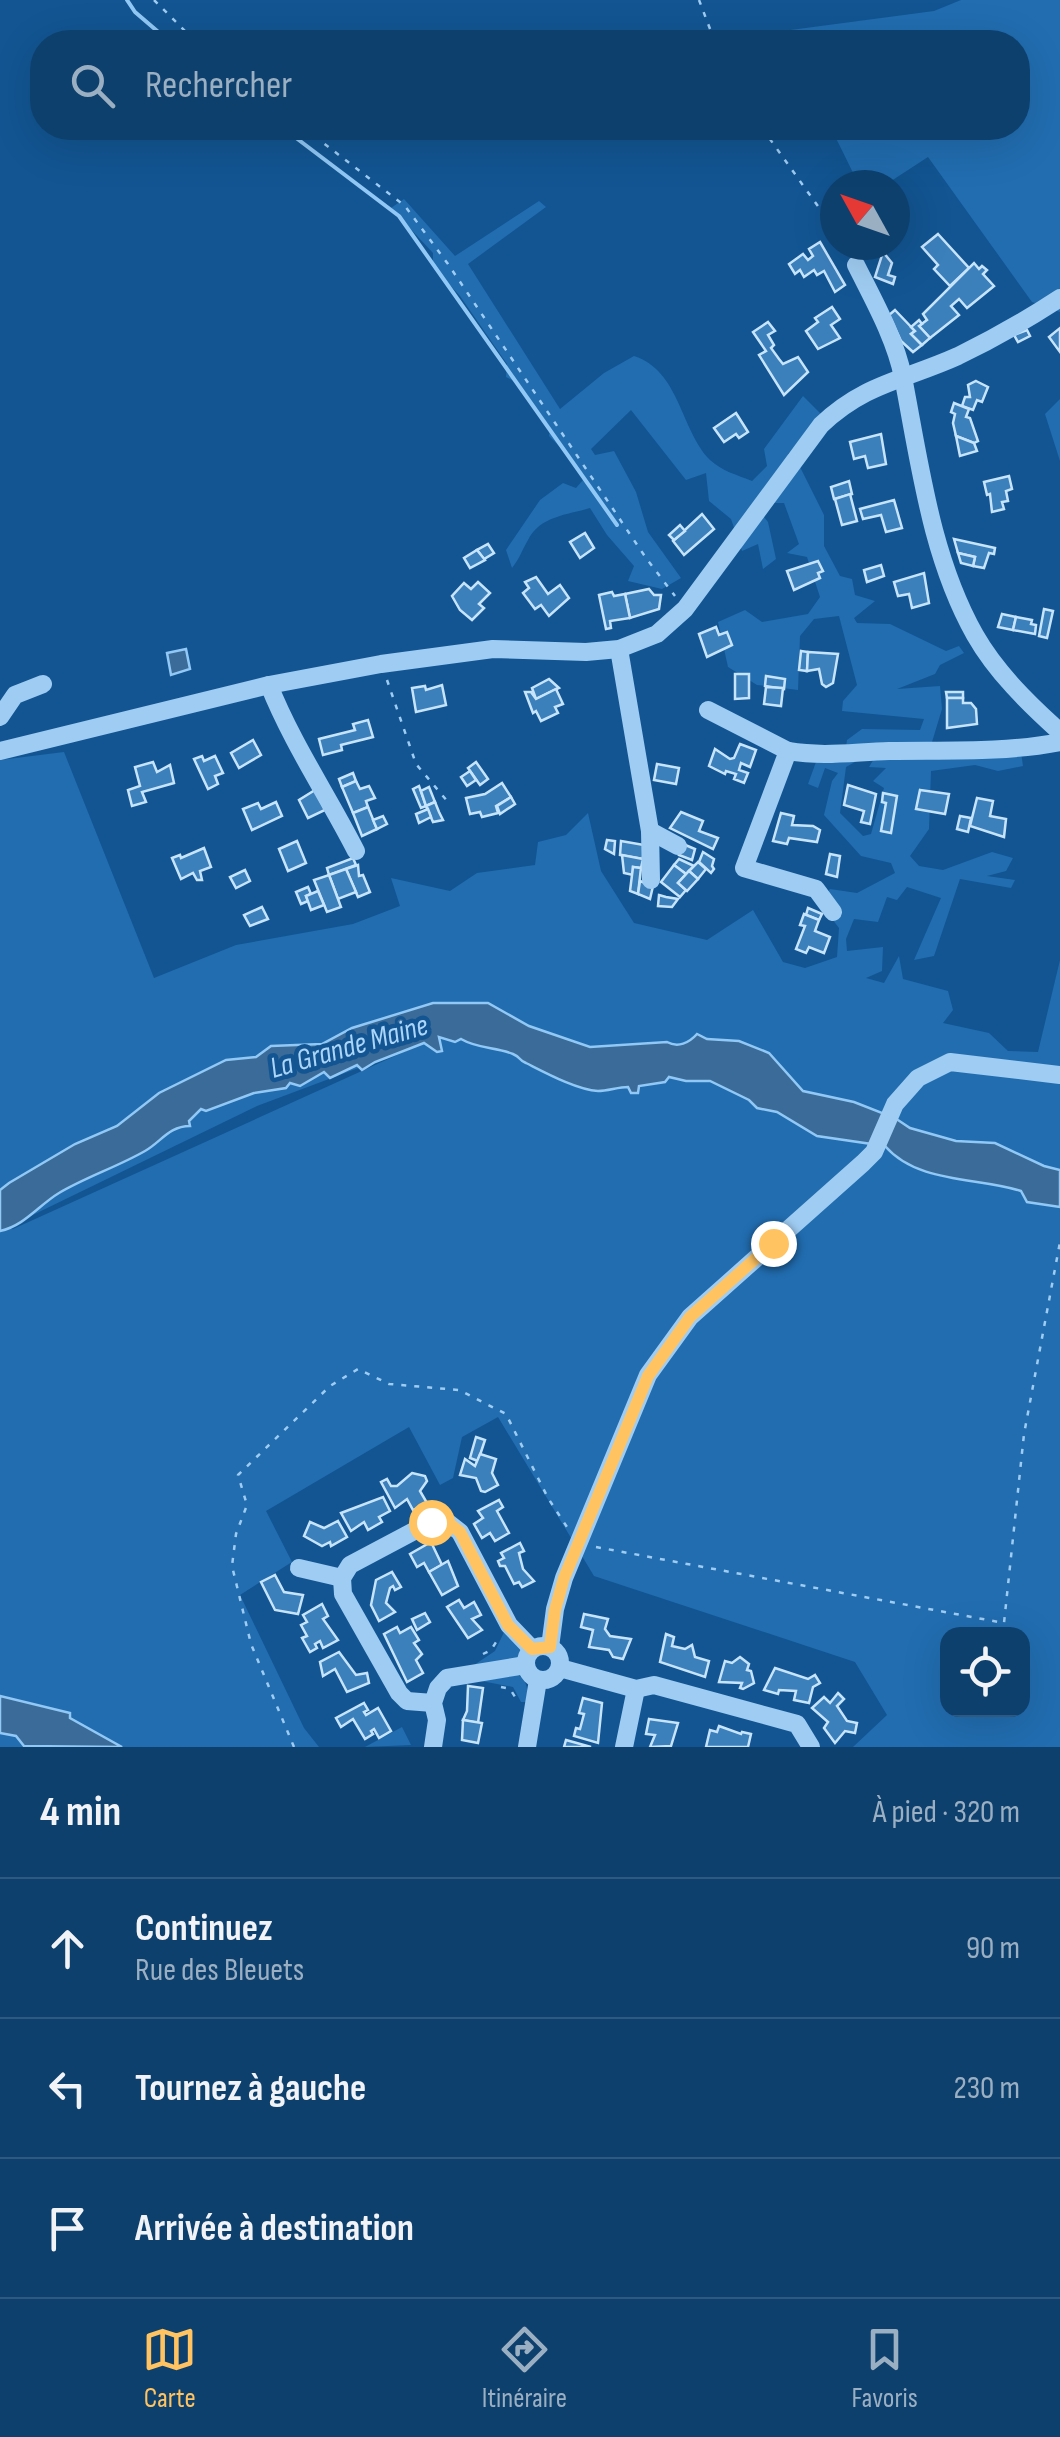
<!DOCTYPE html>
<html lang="fr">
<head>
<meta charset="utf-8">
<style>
	body { margin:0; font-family:"Sofia Sans Condensed",sans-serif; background:#1c4b76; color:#f1f3f6 }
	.controls { position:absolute; right:30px; bottom:30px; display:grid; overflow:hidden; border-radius:20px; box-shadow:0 10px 40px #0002 }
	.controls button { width:90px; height:90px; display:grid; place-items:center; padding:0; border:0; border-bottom:2px solid #2e5981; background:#0e406e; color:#f1f3f6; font:50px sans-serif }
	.compass { position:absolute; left:820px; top:170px; width:90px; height:90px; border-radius:50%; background:#0e406e; box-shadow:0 10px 40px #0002; rotate:310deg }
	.stop { position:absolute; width:30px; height:30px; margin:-22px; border:8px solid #ffc461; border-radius:50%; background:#fff }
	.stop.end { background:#ffc461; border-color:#fff; box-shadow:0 2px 10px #0008 }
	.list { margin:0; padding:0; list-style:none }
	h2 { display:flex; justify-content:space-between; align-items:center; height:130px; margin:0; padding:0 40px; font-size:42px }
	h2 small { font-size:32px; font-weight:400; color:#9bafc2 }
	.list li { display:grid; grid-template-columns:65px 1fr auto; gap:30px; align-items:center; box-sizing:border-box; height:140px; padding:0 40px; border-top:2px solid #2e5981 }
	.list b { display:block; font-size:38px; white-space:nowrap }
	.list p { margin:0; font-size:32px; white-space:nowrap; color:#9bafc2 }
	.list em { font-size:32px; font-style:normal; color:#9bafc2 }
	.icon { flex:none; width:55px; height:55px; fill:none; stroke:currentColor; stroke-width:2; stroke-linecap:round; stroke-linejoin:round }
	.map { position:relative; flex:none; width:1060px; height:1747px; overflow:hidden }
	.search { position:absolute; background:#0e406e; box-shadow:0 10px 40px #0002; left:30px; right:30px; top:30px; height:110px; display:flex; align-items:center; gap:25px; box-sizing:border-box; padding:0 35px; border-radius:40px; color:#9bafc2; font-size:38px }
	.sheet { height:550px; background:#0e406e }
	nav { display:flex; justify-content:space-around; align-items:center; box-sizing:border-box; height:140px; border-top:2px solid #2e5981; background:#0e406e; font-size:28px; color:#9bafc2 }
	nav a { display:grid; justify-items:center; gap:5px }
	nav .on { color:#ffc461 }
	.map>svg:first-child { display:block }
	.green { fill:#216db0; fill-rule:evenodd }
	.water { fill:#3b6b98; stroke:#91c8f5; stroke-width:2.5 }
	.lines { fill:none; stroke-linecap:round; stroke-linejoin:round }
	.stream { stroke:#91c8f5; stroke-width:4 }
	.building { fill:#3b7fbb; stroke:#c7e4fd; stroke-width:2.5 }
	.path { stroke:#9fccf2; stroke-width:2.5; stroke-dasharray:5 8; stroke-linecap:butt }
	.minor { stroke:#9fccf2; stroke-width:18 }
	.route { stroke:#ffc461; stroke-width:12 }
	.labels { text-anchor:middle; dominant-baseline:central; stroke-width:9; stroke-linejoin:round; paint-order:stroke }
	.water-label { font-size:30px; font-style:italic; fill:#abd5f9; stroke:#125592 }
</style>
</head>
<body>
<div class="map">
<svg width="1060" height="1747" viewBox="0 0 1060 1747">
	<rect width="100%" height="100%" fill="#125592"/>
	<g class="green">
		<path d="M961 0H1060V312L1032 302 928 157 885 185H859L831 128H1018V42H789L783 31 934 11Z"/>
		<path d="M404 199 455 256 539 201 546 207 468 264 560 409 604 373 634 356C680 371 680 429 710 460 722 471 737 475 752 481L767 466 764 449 803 396 822 415 788 454 800 467 824 515V546L840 576 852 579 855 595 875 601 854 618 857 623 890 624 946 651 959 646 964 653 940 665 935 674 897 689 940 686 942 709 932 742 846 747 847 740 862 729 920 730 924 719 842 711 843 701 857 685 839 616 814 619 800 636 798 690 757 685 728 667 718 622 745 610 762 622 808 614 820 597 807 557 787 553 799 544 784 503H753L768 522 776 559 763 569 758 544 742 551 731 519 709 501 706 473 686 480 631 410 591 449 595 455 614 451 636 492 648 532 681 578 662 589 628 581 634 566 607 535 590 508C567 515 540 516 528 540 522 550 520 558 512 568L506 550 540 500 563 483 576 488 583 480 570 457 549 436 550 427 518 383 506 377 507 364 460 296 433 267V253L391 208Z"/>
		<path d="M1060 399V461L1045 414Z"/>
		<path d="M64 752 154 978 236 945 353 924 400 906 391 878 450 891 477 873 535 865 538 842 566 835 588 813 601 871 634 923 707 940 753 910 783 962 805 968 837 957 839 928 819 902 830 889 857 893 895 873 891 863 861 856 824 815 832 781 838 773 825 768 818 788 808 784 816 762 864 757 846 767 840 813 863 836 871 834 884 788 873 781 886 768 869 767 875 757 1021 752 1023 766 998 771 975 765 931 771 929 829 910 856 919 866 943 870 992 852 1013 858 1006 871 987 876 1015 880 1011 888 960 879 934 956 914 960 941 898 907 887 897 900 887 897 878 922 854 919 846 939 847 951 883 947 882 971 866 978 884 983 899 956 903 979 948 991 953 1010 943 1023 989 1033 1008 1051 1038 1052 1060 960V1747H853L887 1715 855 1662 594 1576 498 1417 462 1437 453 1478 440 1485 409 1427 266 1511 292 1562 240 1595 304 1728 319 1747H0V760ZM417 1046 13 1229H4L257 1106ZM948 1634H1022V1710H948Z"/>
		<path d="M506 1628 522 1649 521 1656 511 1661 474 1665 495 1651Z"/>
		<path d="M514 1672C527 1680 529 1687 526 1702H521L513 1687 476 1680Z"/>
		<path d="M402 1727 411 1745 365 1747Z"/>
	</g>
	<g class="water">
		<path d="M186 649 190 669 171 675 167 653Z"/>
		<path d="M433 1003H488L529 1026 590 1047 667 1042C678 1048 689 1043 697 1034L707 1039 739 1041 769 1053 803 1091 854 1102 895 1118 910 1128 956 1141 995 1143 1044 1166 1060 1170V1207L1027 1202 1021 1191C978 1177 918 1184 885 1146L817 1136 777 1112 757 1108 749 1100 710 1081H686L669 1077 665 1082 639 1086 638 1093H631L628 1087C618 1087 608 1091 598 1091 577 1090 544 1072 526 1063 517 1059 522 1058 513 1054 496 1047 478 1049 461 1039L455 1042 439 1037 442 1051 437 1052 424 1043 375 1062 362 1070 357 1065 330 1078 324 1072 300 1086 290 1083 286 1088 254 1093 206 1111 201 1109 189 1121 190 1126C169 1126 161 1142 145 1151 117 1167 86 1177 59 1193 39 1205 24 1226 0 1231V1190L9 1183 75 1144 117 1126 159 1093 226 1060 256 1057 271 1046 322 1044 352 1028Z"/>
		<path d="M0 1696 70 1713V1718L122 1747 24 1746 16 1736 0 1733Z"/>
	</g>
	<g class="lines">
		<g class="stream">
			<path d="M127 0 135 12 170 42"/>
			<path d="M283 128 399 216 617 525"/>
		</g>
	</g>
	<g class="building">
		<path d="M938 234 969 268 950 286 934 269 938 265 922 247Z"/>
		<path d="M820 242 845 285 835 292 824 271 817 275 814 270 804 277 800 270 795 274 789 264 803 254 808 260 813 256 809 249Z"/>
		<path d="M883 252 892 263 888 275 895 277 893 284 875 277Z"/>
		<path d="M974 263 979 269 982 266 987 270 983 274 994 286 967 308 959 299 951 306 959 315 930 338 919 326 927 320 923 314Z"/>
		<path d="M832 307 840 319 831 325 840 338 818 349 806 331 818 322 815 318Z"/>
		<path d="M895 310 915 331 911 334 922 345 913 352 901 341 889 315Z"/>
		<path d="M919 320 922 324 919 326 930 338 922 345 911 334 915 331 911 327Z"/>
		<path d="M768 322 775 331 768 335 774 345 771 348 779 359 783 364 798 357 808 372 784 395 759 355 766 351 753 332Z"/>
		<path d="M1060 328V352L1049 337Z"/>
		<path d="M1027 330 1030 336 1018 342 1014 335Z"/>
		<path d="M976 381 988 387 982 402 977 400 973 410 962 406 965 397H970L968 385Z"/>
		<path d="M954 403 969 409 966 417 970 418 978 441 974 443 956 436 953 423 955 414 951 412Z"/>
		<path d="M736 413 748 432 739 438 736 434 724 442 714 428Z"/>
		<path d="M881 434 886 464 868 468 865 456 854 459 850 442Z"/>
		<path d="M956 436 974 443 977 451 960 456Z"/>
		<path d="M1009 476 1012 489 1006 491 1008 501 1002 502 1004 509 992 512 990 494 987 495 984 482Z"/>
		<path d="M849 481 852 494 834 499 831 487Z"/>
		<path d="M850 494 857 521 842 525 835 499Z"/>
		<path d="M894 500 902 528 886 532 881 515 863 519 860 509Z"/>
		<path d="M702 514 714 529 684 555 673 541Z"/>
		<path d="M680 525 685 531 674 540 669 535Z"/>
		<path d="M585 533 594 548 580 558 570 542Z"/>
		<path d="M954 539 995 548 994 554 989 553 984 568 973 566 975 557 958 553Z"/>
		<path d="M488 544 494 553 484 559 477 550Z"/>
		<path d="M477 550 485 560 470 568 464 558Z"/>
		<path d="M958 553 975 557 973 566 961 563Z"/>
		<path d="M818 561 823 571 818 573 820 578 794 590 787 571Z"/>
		<path d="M881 565 884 576 867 582 864 570Z"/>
		<path d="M924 573 929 603 912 608 909 594 898 596 894 582Z"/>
		<path d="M536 577 548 594 560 585 569 598 549 616 541 605 535 609 523 593 529 588 525 582Z"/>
		<path d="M478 582 490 593 479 604 484 608 472 620 460 610 452 596 464 583 471 589Z"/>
		<path d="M649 589 654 595H661L659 609 630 618 625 594Z"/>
		<path d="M612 592 614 596 625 594 630 618 610 621 611 628 606 629 599 595Z"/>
		<path d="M1044 609 1053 611 1047 638 1039 636Z"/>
		<path d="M1002 614 1016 617 1013 630 998 627Z"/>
		<path d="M1016 617 1032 620 1031 624 1036 625 1035 634 1013 630Z"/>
		<path d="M716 627 719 635 727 632 732 645 707 657 699 634Z"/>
		<path d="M801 651 808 652 807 671 799 670Z"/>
		<path d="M808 652 838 654 833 683 826 687 822 684 819 669 807 671Z"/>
		<path d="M735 674H749V698L735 699Z"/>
		<path d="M766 676 785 679 784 689 765 686Z"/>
		<path d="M549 679 559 688 536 699 532 688Z"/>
		<path d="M442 685 446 705 416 712 412 688 425 686 426 690Z"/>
		<path d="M766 687 783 688 781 706 764 704Z"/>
		<path d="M556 689 563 704 555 707 558 713 541 721 536 711 533 713 525 692H531L536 699Z"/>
		<path d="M946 692H963V698H947Z"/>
		<path d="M947 698H963V703H971L976 709 977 724 947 728Z"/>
		<path d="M368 720 373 737 341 745 342 750 323 755 319 739 355 730 353 724Z"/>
		<path d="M253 740 261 755 239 768 231 753Z"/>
		<path d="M740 744 756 750 750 767 741 763 739 770 748 773 744 783 734 779 736 774 726 771 725 774 709 766 715 749 730 759 734 758Z"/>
		<path d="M202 756 204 761 215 756 223 773 215 776 218 784 208 789 194 759Z"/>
		<path d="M153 762 157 772 170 765 174 783 142 792 146 802 132 806 128 790 140 786 135 767Z"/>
		<path d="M476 762 488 779 480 785 468 768Z"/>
		<path d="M657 764 679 768 676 784 654 780Z"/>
		<path d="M470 771 476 780 467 786 461 777Z"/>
		<path d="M353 773 356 781 342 787 339 779Z"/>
		<path d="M356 781 360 789 369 786 375 798 366 801 368 807 353 813 342 787Z"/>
		<path d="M502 783 511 797 496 806 498 813 482 817 480 812 470 814 466 798 485 794Z"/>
		<path d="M848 785 876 794 870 824 861 822 864 811 844 805Z"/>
		<path d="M419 786 426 806 421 808 413 789Z"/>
		<path d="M429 787 435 802 426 806 421 791Z"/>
		<path d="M315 790 325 810 308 818 299 800Z"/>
		<path d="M920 790 949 794 945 814 916 809Z"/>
		<path d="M883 793 897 796 891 833 881 831 886 803 882 802Z"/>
		<path d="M511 797 515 804 500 814 497 806Z"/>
		<path d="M977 798 993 801 990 816 1006 819 1004 837 970 826Z"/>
		<path d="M276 802 282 816 252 830 243 809 258 803 261 809Z"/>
		<path d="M435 802 439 812 443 820 433 822 426 806Z"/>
		<path d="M368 807 377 829 362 836 353 813Z"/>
		<path d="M428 809 431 817 419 823 416 814Z"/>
		<path d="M681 812 703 821 699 831 718 838 713 849 670 828Z"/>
		<path d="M781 813 794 816 792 825 813 826 820 830 817 842 789 838 787 844 773 841Z"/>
		<path d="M383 816 387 824 377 829 373 820Z"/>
		<path d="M960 816 971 818 968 832 957 829Z"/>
		<path d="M607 840 615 841 614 854 605 849Z"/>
		<path d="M297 841 306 863 288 871 279 849Z"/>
		<path d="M621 841 644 845 643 859 620 855Z"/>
		<path d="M683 844 695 849 692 860 679 855Z"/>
		<path d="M204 848 211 867 200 871 202 880H197L193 873 181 879 172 858 180 855 181 858Z"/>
		<path d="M703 852 714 859 712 866 714 869 711 873 699 862Z"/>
		<path d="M830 854 840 856 837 877 826 874Z"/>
		<path d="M622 855 643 859 641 868 633 867V875L624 873Z"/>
		<path d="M353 858 356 865 329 875 327 868Z"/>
		<path d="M679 859 694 866 686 874 674 865Z"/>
		<path d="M698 862 706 869 698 879 689 871Z"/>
		<path d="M358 865 359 876 363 875 370 892 358 897 346 869Z"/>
		<path d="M674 865 686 874 678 883 686 890 680 897 661 882Z"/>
		<path d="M633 867 641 868 638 894 630 891Z"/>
		<path d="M346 869 356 892 338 899 329 875Z"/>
		<path d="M245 870 250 881 236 888 230 877Z"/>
		<path d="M689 871 698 879 687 891 678 883Z"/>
		<path d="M329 875 341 907 327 912 314 880Z"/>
		<path d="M640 881 653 886 650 899 638 894Z"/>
		<path d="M308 887 311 894 306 896 308 901 301 904 296 892Z"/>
		<path d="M318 891 324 905 311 910 306 896Z"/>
		<path d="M659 895 666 897 678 899 672 907 658 906Z"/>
		<path d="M262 907 268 919 250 926 244 915Z"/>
		<path d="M808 908 822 914 819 920 806 915Z"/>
		<path d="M804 914 819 920 815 931 830 937 824 953 809 947 806 953 796 949 805 926 800 925Z"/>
		<path d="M476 1437 485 1440 478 1461 470 1458Z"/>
		<path d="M480 1454 496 1459 492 1473 498 1485 485 1492 481 1491 476 1478 460 1475 465 1459 475 1466Z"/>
		<path d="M412 1473 425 1476 427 1481 420 1491 427 1503 413 1510 407 1499 395 1508 381 1482 387 1479 391 1486H397Z"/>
		<path d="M383 1497 390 1511 379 1517 382 1522 368 1530 364 1522 351 1531 341 1513Z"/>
		<path d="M499 1500 503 1507 497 1511 509 1533 495 1541 490 1533 482 1538 474 1524 483 1518 478 1511Z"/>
		<path d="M338 1521 347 1537 331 1546 330 1542 322 1546 304 1536 310 1522 324 1528Z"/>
		<path d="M431 1542 442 1565 429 1572 424 1563 417 1567 410 1554Z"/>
		<path d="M520 1543 524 1551 519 1553 523 1569 534 1581 522 1587 519 1582 514 1584 505 1566H500L498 1561 504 1558 501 1553Z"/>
		<path d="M448 1561 458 1586 442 1595 429 1572Z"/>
		<path d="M392 1572 401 1587 395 1590 393 1586 390 1588 386 1603 395 1612 379 1621 371 1605 376 1580Z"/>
		<path d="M275 1575 284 1592 303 1595 298 1614 275 1610 261 1582Z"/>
		<path d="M459 1600 464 1608 474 1602 481 1615 472 1619 482 1630 468 1638 447 1607Z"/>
		<path d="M322 1604 328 1616 323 1619 338 1640 323 1648 320 1641 315 1644 317 1648 310 1652 302 1638 307 1636 301 1625 307 1622 303 1615Z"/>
		<path d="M425 1613 430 1622 417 1630 412 1619Z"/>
		<path d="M584 1614 608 1619 605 1629 610 1636 631 1639 623 1659 613 1657 609 1650 589 1647 593 1630 581 1627Z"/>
		<path d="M397 1627 400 1633 411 1627 419 1640 414 1643 422 1654 416 1660 423 1673 407 1682 384 1634Z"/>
		<path d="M666 1634 674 1637 672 1646 685 1649 692 1645 695 1657 709 1661 705 1677 660 1662Z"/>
		<path d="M339 1652 356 1675 367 1673 369 1683 347 1692 335 1669 323 1676 320 1662Z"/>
		<path d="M740 1657 749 1664 747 1670 751 1671 754 1683 743 1689 740 1688 742 1683 719 1682 725 1661 732 1663Z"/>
		<path d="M775 1668 808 1679 815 1675 820 1683 813 1687 809 1703 794 1700 796 1691 779 1690 778 1694 764 1690Z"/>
		<path d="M468 1686 483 1688 478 1723 463 1720 467 1711Z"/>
		<path d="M838 1693 844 1699 837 1706 847 1721 857 1723 855 1733 845 1731 835 1743 824 1728 828 1722 812 1708 824 1697 830 1703Z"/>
		<path d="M583 1698 602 1703 598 1743 574 1736 576 1728 580 1729 584 1714 579 1713Z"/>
		<path d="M364 1703 368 1710 364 1712 366 1715 378 1708 391 1731 379 1738 374 1729 371 1731 373 1734 365 1739 353 1719 341 1727 336 1718Z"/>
		<path d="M649 1719 678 1723 671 1746 650 1747 655 1735 646 1734Z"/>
		<path d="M463 1720 482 1723 478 1743 462 1740Z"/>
		<path d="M719 1726 741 1734 742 1732 751 1734 748 1747H706L710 1730 717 1732Z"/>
		<path d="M566 1740 591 1747H564Z"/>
	</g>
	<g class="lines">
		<g class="path">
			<path d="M154 0 196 42"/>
			<path d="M699 0 715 42"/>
			<path d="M304 128 405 206 448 264 646 558 675 596"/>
			<path d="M762 128 835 230"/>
			<path d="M387 680 416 764 448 802"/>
			<path d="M596 1547 1004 1623 1024 1434 1060 1242"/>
			<path d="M483 1654 491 1650 498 1639"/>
			<path d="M501 1687 510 1689 517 1700"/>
			<path d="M294 1747 251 1644 232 1566 236 1534 247 1505 238 1475 330 1386 358 1369 389 1384 459 1390 506 1414 548 1498 567 1527"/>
		</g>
		<g class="minor">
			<path d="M856 265C874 301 895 338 903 377 920 464 931 557 975 635 996 672 1028 703 1060 732"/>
			<path d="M619 649 650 831 651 880"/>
			<path d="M269 685C292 743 328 796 356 851"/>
			<path d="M708 710 788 751 744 868 816 889 833 912"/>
			<path d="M0 717 15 695 43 684"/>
			<path d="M0 751 269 685 381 664 493 649 586 652 619 649 657 634 685 609 821 425C865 383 905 380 958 356 993 339 1028 319 1060 298"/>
			<path d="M788 751C824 757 853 752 889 751 945 750 1005 753 1060 742"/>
			<path d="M650 831 678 846"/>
			<path d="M299 1568 342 1578"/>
			<circle cx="543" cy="1663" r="17"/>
			<path d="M550 1647 555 1609 564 1578 648 1375 690 1317 863 1163 874 1152 895 1104 918 1078 950 1062 1060 1075"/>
			<path d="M560 1668 636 1689 654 1685 797 1724 811 1747"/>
			<path d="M433 1703 407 1701 399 1693 343 1594 342 1578 350 1565 431 1522 446 1521 460 1532 509 1625 532 1649"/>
			<path d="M433 1747 437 1720 433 1703 438 1688 447 1678 526 1665"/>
			<path d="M527 1747 538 1680"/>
			<path d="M624 1747 636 1689"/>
		</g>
	</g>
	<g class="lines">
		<path class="route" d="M431 1522 446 1521 460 1532 508 1625 532 1649 550 1647 555 1610 564 1578 648 1376 690 1317 773 1243"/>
	</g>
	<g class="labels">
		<g class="water-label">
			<text transform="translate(349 1047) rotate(-16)">La Grande Maine</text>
		</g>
	</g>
</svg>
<div class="controls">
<button><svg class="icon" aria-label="locate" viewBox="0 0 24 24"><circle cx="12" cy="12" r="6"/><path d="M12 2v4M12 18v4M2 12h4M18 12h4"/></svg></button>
</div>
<svg class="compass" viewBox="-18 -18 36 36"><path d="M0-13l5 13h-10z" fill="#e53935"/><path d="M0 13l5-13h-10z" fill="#9bafc2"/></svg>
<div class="stop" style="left:431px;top:1522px"></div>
<div class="stop end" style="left:773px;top:1243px"></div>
<div class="search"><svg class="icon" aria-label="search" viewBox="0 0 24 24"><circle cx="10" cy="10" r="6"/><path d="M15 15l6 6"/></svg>Rechercher</div>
</div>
<section class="sheet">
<h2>4 min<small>À pied · 320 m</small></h2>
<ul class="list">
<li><svg class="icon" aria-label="ahead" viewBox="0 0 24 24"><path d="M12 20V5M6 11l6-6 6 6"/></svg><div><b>Continuez</b><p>Rue des Bleuets</p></div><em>90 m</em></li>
<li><svg class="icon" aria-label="left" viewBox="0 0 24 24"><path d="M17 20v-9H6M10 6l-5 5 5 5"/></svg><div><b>Tournez à gauche</b></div><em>230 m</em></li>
<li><svg class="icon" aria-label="arrive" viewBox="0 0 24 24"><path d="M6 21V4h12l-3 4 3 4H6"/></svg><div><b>Arrivée à destination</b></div></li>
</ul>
</section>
<nav>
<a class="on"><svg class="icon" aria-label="map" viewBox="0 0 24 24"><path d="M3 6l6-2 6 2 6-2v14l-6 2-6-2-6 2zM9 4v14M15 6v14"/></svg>Carte</a>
<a><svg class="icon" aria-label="directions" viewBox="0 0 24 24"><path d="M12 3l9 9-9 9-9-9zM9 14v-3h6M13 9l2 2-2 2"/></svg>Itinéraire</a>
<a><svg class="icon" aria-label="saved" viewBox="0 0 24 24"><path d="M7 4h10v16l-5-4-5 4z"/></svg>Favoris</a>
</nav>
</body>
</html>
